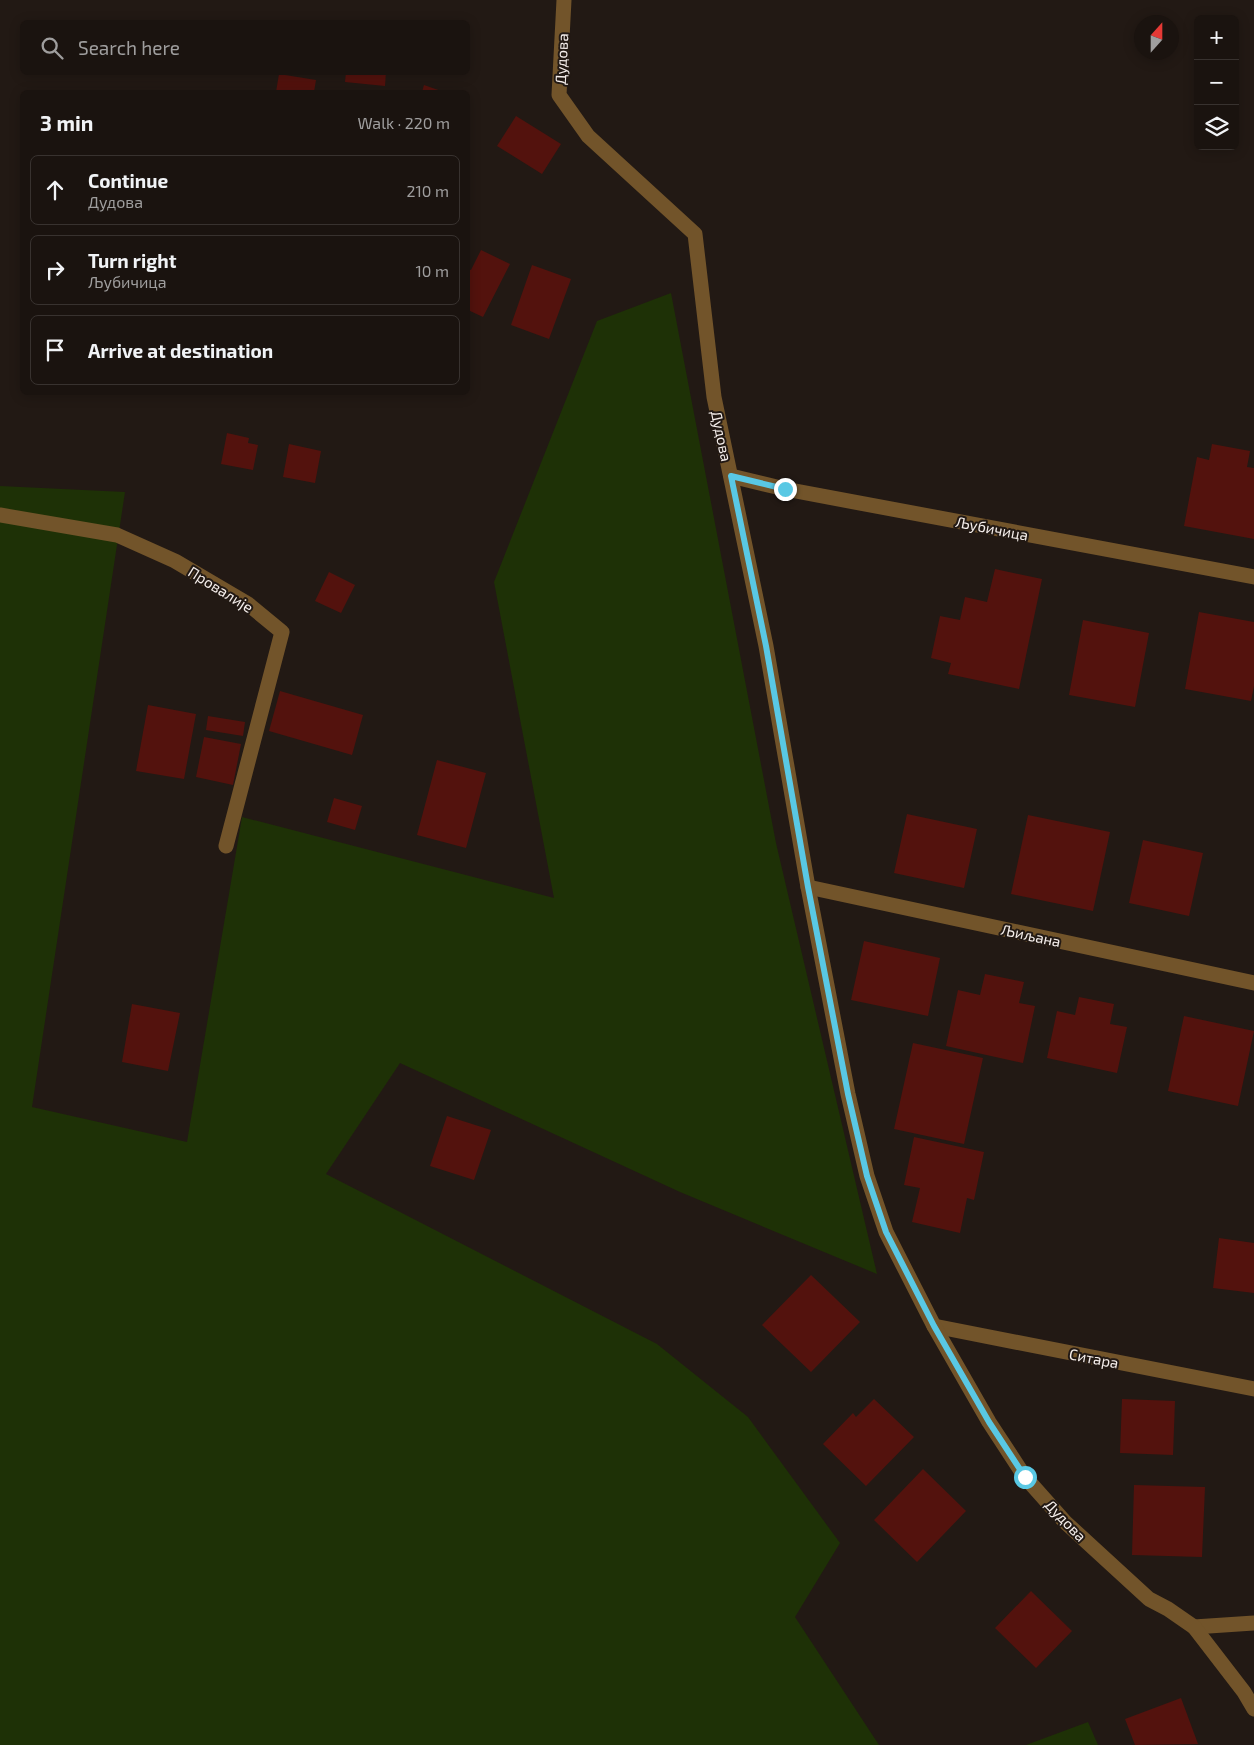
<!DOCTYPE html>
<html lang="en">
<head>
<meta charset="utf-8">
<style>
	body { margin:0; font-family:"Exo 2",sans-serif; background:#27201d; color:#f1f3f6 }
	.controls { position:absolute; right:15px; top:15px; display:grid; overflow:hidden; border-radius:8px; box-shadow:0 2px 12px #0003 }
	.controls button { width:45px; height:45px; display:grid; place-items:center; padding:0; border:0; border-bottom:1px solid #38322f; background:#1a130f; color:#f1f3f6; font:25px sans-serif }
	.compass { position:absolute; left:1134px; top:15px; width:45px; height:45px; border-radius:50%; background:#1a130f; box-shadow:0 2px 12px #0003; rotate:21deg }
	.stop { position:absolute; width:15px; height:15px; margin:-11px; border:4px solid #59c8e4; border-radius:50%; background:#fff }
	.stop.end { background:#59c8e4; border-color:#fff; box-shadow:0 1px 5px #0008 }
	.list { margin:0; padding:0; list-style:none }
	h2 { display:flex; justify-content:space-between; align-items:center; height:65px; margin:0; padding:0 20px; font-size:21px }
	h2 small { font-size:16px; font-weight:400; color:#9f9e9e }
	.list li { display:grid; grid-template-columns:32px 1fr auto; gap:15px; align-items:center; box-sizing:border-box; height:70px; margin:0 10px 10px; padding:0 10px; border:1px solid #38322f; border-radius:8px }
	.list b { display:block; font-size:19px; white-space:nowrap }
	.list p { margin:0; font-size:16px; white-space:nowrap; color:#9f9e9e }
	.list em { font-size:16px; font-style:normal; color:#9f9e9e }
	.icon { flex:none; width:28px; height:28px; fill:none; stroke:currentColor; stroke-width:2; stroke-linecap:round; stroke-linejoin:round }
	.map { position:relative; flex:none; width:1254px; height:1745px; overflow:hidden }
	.search { position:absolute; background:#1a130f; box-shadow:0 2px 12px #0003; left:20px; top:20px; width:450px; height:55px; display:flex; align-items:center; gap:12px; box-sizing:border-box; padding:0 18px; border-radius:8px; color:#9f9e9e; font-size:19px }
	.panel { position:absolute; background:#1a130f; box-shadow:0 2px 12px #0003; left:20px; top:90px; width:450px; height:305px; border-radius:8px }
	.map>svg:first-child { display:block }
	.green { fill:#1e3106 }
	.building { fill:#53120d }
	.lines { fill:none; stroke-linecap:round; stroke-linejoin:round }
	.lane { stroke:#72542a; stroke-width:15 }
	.street { stroke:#72542a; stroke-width:15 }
	.route { stroke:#59c8e4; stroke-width:6 }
	.labels { text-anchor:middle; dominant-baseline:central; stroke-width:4; stroke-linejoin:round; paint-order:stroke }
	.street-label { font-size:15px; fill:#f5eeeb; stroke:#221914 }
</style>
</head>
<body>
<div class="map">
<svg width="1254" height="1745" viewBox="0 0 1254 1745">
	<rect width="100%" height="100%" fill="#221914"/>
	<g class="green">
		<path d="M671 293 776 843 877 1274 680 1192 400 1063 326 1174 657 1344 748 1417 840 1543 795 1617 879 1745H0V486L125 492 32 1107 187 1142 242 817 554 898 494 582 597 321Z"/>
		<path d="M1088 1722 1098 1745H1026Z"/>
	</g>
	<g class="building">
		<path d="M346 72H386L385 86 345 82Z"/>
		<path d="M279 74 316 80 314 92H276Z"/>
		<path d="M424 85 444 92H422Z"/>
		<path d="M516 116 561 144 542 174 497 146Z"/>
		<path d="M481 250 510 264 483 317 468 310V269L471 270Z"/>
		<path d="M532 265 571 279 549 339 511 325Z"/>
		<path d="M227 433 249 438 248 443 258 445 253 470 221 464Z"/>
		<path d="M289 444 321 451 315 483 283 477Z"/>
		<path d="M1212 444 1250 451 1247 467 1254 468V539L1184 526 1197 457 1209 460Z"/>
		<path d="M995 569 1042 579 1019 689 948 674 951 663 931 658 940 616 960 620 965 597 987 602Z"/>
		<path d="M329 572 355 585 341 613 315 601Z"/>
		<path d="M1199 612 1254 622V686L1251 701 1185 689Z"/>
		<path d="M1083 620 1149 633 1135 707 1069 695Z"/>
		<path d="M280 691 363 715 352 755 269 731Z"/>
		<path d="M148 705 196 714 184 779 136 771Z"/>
		<path d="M208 716 245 722 243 736 206 730Z"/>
		<path d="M204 737 241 744 233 785 196 777Z"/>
		<path d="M437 760 486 773 466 848 417 835Z"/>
		<path d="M334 798 362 806 355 830 327 822Z"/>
		<path d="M907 814 977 829 964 888 894 873Z"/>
		<path d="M1028 815 1110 832 1093 911 1011 894Z"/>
		<path d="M1143 840 1203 853 1189 916 1129 903Z"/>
		<path d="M864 941 940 958 928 1016 851 1000Z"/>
		<path d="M985 974 1024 982 1019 1003 1035 1006 1023 1063 946 1046 958 990 980 995Z"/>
		<path d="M1079 997 1114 1004 1110 1024 1127 1027 1117 1073 1047 1058 1057 1011 1075 1015Z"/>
		<path d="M132 1004 180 1013 168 1071 122 1062Z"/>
		<path d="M1184 1016 1254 1031 1238 1106 1168 1091Z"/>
		<path d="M913 1043 983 1058 964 1144 894 1129Z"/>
		<path d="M447 1116 491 1130 474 1180 430 1166Z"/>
		<path d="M914 1137 984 1152 974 1200 967 1198 960 1233 912 1222 920 1188 904 1185Z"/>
		<path d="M1219 1238 1254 1243V1293L1213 1288Z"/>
		<path d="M811 1275 860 1322 811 1372 762 1325Z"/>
		<path d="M874 1399 914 1437 866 1486 823 1444 853 1413 856 1417Z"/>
		<path d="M1122 1399 1175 1401 1173 1455 1120 1453Z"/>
		<path d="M923 1469 966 1511 917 1562 874 1520Z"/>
		<path d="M1134 1485 1205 1487 1202 1557 1132 1555Z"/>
		<path d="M1031 1591 1072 1631 1036 1668 995 1628Z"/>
		<path d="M1181 1698 1198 1744 1135 1745 1125 1719Z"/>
	</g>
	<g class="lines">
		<g class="lane">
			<path d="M934 1326 1254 1389"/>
			<path d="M1194 1627 1254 1623"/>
		</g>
		<g class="street">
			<path d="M564 0 559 95 588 136 695 234 714 397 766 646 808 887 848 1094 867 1176 886 1232 934 1326 989 1422 1025 1477 1065 1522 1149 1599 1168 1609 1194 1627 1244 1692 1254 1709"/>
			<path d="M731 476 785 489 1254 577"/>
			<path d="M0 515 117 535 175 561 248 604 282 632 226 846"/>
			<path d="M808 887 1254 983"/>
		</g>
	</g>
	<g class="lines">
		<path class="route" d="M785 489 731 476 766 646 808 887 848 1094 867 1176 886 1232 934 1326 989 1422 1025 1477"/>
	</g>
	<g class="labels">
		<g class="street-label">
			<text transform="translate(561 59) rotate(-87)">Дудова</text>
			<text transform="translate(722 436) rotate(78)">Дудова</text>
			<text transform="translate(992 528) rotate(11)">Љубичица</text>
			<text transform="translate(221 589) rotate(32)">Провалије</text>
			<text transform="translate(1031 935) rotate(12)">Љиљана</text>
			<text transform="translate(1094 1358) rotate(11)">Ситара</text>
			<text transform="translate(1066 1520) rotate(46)">Дудова</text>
		</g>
	</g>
</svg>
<div class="controls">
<button>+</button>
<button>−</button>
<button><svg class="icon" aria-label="layers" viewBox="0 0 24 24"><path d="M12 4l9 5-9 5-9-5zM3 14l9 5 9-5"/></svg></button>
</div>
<svg class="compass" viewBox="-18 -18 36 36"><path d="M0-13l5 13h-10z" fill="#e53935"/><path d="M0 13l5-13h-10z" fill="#9f9e9e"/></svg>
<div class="stop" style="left:1025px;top:1477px"></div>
<div class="stop end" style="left:785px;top:489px"></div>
<div class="search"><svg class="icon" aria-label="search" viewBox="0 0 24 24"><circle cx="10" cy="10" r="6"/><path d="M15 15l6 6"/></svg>Search here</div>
<section class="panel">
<h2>3 min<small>Walk · 220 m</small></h2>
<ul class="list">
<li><svg class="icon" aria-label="ahead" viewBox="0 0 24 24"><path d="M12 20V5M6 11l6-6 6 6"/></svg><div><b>Continue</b><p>Дудова</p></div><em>210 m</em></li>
<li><svg class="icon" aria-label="right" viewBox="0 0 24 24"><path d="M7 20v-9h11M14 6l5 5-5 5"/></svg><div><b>Turn right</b><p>Љубичица</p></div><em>10 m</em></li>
<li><svg class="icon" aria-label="arrive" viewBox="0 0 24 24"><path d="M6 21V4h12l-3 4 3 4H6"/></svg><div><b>Arrive at destination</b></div></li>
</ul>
</section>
</div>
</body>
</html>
